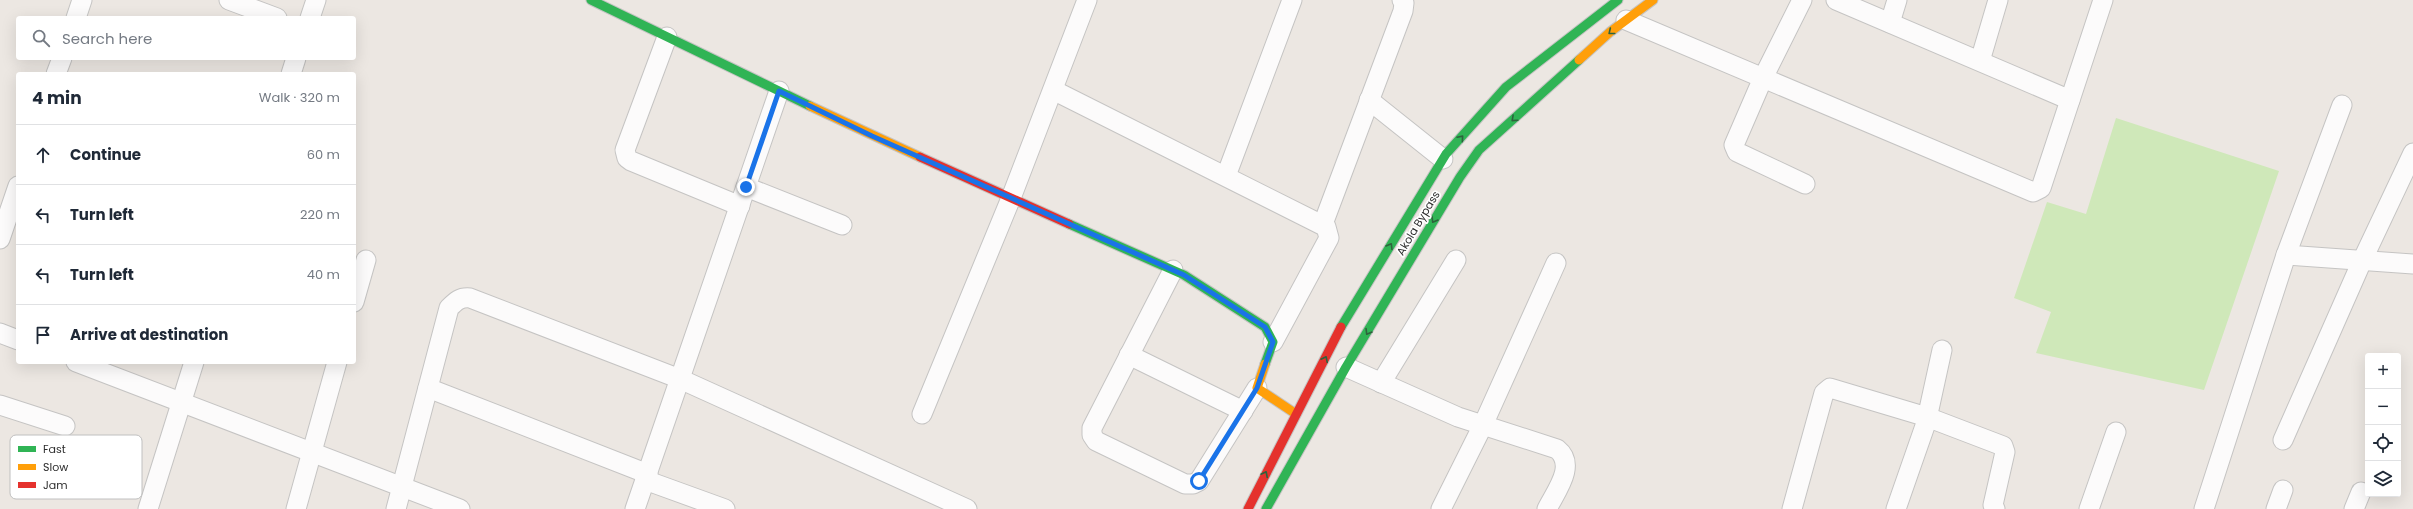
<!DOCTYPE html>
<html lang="en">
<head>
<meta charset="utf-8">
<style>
	body { margin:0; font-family:Poppins,sans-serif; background:#f2f2f3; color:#1f2937 }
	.controls { position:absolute; right:12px; bottom:12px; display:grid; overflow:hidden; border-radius:4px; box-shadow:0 4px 16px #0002 }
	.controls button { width:36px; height:36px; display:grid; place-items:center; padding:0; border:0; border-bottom:1px solid #e0e1e3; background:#fff; color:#1f2937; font:20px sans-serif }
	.stop { position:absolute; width:12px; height:12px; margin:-9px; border:3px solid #1a73e8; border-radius:50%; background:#fff }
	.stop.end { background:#1a73e8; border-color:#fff; box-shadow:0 1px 4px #0008 }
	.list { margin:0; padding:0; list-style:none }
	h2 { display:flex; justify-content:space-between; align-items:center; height:52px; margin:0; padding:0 16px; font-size:17px }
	h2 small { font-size:13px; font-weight:400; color:#747a83 }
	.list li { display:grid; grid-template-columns:26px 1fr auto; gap:12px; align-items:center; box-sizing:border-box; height:60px; padding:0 16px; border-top:1px solid #e0e1e3 }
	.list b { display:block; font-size:15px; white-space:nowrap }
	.list em { font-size:13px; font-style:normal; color:#747a83 }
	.icon { flex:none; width:22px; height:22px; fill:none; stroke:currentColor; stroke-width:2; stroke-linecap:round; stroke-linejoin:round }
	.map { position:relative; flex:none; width:2413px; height:509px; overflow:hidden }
	.search { position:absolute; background:#fff; box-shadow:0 4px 16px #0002; left:16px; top:16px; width:340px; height:44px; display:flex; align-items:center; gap:10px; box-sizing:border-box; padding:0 14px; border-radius:4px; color:#747a83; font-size:15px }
	.panel { position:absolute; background:#fff; box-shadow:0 4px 16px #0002; left:16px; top:72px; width:340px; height:292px; border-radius:4px }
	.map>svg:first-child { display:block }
	.green { fill:#cfe8b9 }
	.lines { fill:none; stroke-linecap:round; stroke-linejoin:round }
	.street-casing { stroke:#c5c4c3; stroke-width:21 }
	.fast-casing { stroke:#c5c4c3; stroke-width:11 }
	.slow-casing { stroke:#c5c4c3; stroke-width:11 }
	.jam-casing { stroke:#c5c4c3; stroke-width:11 }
	.street { stroke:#fcfbfb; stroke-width:19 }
	.fast { stroke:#30b455; stroke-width:9 }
	.slow { stroke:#ff9f0a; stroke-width:9 }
	.jam { stroke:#e5322d; stroke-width:9 }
	.oneway { stroke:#2e633d }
	.route { stroke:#1a73e8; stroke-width:5 }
	.labels { text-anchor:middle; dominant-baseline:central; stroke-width:3.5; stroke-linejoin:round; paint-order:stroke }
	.street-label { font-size:11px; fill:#2d2d2d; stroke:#fff }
	.key { fill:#fff; stroke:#c0c0c0; stroke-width:1 }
	.key-label { font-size:11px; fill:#2d2d2d }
</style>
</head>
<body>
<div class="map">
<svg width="2413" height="509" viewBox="0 0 2413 509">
	<rect width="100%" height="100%" fill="#ece7e2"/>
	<path class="green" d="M2116 118 2279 171 2204 390 2036 353 2051 312 2014 298 2047 202 2086 214Z"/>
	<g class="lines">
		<g class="street-casing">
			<g id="street">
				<path d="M229 0 277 18"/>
				<path d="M1802 0 1763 78 1734 145 1737 152 1805 184"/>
				<path d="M1836 0 2070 100"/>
				<path d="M76 18 82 0"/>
				<path d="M310 18 316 0"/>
				<path d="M1626 20 2033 192 2041 188 2103 0"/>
				<path d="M1890 23 1897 0"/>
				<path d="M667 37 625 150 627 158 631 161 740 206"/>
				<path d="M1980 61 1998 0"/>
				<path d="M56 74 62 58"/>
				<path d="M291 74 296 58"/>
				<path d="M1053 90 1326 227 1329 238 1273 342"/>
				<path d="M1369 100 1443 159"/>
				<path d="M1226 176 1292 0"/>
				<path d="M746 187 842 225"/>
				<path d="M1323 224 1403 11 1404 3 1402 0"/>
				<path d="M0 239 18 186"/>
				<path d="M2286 255 2413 264"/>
				<path d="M1173 270 1092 428V435L1096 441 1185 484H1193L1199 481 1257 388"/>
				<path d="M354 302 366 260"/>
				<path d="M0 333 18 340"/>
				<path d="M1129 355 1243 411"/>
				<path d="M76 362 460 509"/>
				<path d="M1346 367 1458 417 1557 449C1577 465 1556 491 1547 509"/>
				<path d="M1381 383 1456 260"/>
				<path d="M428 388 648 474"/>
				<path d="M0 405 65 426"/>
				<path d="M922 414 1011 198 1087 0"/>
				<path d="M2283 440 2362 261 2413 153"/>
				<path d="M645 480 725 509"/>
				<path d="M148 509 194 362"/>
				<path d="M296 509 337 362"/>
				<path d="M396 509 449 308C456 301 460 297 470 298L680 379 967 509"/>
				<path d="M635 509 779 91"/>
				<path d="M1441 509 1483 425 1556 263"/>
				<path d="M1792 509 1824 393 1830 388 1927 417 2003 446 2005 452 1993 505 1995 509"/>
				<path d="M1896 509 1926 423 1942 350"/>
				<path d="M2089 509 2116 432"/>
				<path d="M2204 509 2286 255 2342 105"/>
				<path d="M2276 509 2283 490"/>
				<path d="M2354 509 2361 492"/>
			</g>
		</g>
		<g class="fast-casing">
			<g id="fast">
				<path d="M591 0 810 106"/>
				<path d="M1069 224 1184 275 1265 327 1273 342 1265 364"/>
				<path d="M1341 327 1446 154 1506 87 1618 0"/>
				<path d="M1266 509 1346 367 1460 177 1479 150 1579 60"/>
			</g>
		</g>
		<g class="slow-casing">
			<g id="slow">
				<path d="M1579 60 1610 32 1653 0"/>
				<path d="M810 106 920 157"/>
				<path d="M1265 364 1257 388 1296 414"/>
			</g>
		</g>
		<g class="jam-casing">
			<g id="jam">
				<path d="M920 157 1069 224"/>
				<path d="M1248 509 1341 327"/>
			</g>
		</g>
		<use href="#street" class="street"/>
		<use href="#fast" class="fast"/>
		<use href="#slow" class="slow"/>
		<use href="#jam" class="jam"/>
	</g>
	<defs><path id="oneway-chevron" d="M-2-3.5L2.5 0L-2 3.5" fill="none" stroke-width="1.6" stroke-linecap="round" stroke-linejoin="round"/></defs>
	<g class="oneway">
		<use href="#oneway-chevron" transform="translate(1611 32) rotate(141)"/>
		<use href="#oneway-chevron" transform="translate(1514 119) rotate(138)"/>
		<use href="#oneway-chevron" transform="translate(1461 138) rotate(-49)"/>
		<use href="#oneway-chevron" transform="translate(1434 220) rotate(121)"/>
		<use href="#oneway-chevron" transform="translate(1390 246) rotate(-59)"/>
		<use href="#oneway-chevron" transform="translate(1368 332) rotate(121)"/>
		<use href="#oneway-chevron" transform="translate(1325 359) rotate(-63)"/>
		<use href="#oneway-chevron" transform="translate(1265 474) rotate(-63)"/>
	</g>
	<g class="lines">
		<path class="route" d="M746 187 779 91 872 136 1184 275 1265 327 1273 342 1257 388 1199 481"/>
	</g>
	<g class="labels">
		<g class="street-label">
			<text transform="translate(1418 223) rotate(-59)">Akola Bypass</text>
		</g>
	</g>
	<rect x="10" y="435" width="132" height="64" rx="6" class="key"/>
	<rect x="18" y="446" width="18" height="6" fill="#30b455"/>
	<rect x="18" y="464" width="18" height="6" fill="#ff9f0a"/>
	<rect x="18" y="482" width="18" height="6" fill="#e5322d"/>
	<g class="key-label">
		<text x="43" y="453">Fast</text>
		<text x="43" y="471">Slow</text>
		<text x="43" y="489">Jam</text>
	</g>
</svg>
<div class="controls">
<button>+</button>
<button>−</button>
<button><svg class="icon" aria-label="locate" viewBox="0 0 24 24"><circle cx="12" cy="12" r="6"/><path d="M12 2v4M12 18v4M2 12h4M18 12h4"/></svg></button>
<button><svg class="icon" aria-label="layers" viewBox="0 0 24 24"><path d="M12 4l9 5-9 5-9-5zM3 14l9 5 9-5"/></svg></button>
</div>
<div class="stop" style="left:1199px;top:481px"></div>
<div class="stop end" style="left:746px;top:187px"></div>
<div class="search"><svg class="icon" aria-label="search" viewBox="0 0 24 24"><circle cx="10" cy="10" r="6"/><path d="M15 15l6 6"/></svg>Search here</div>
<section class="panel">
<h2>4 min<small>Walk · 320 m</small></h2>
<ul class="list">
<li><svg class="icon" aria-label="ahead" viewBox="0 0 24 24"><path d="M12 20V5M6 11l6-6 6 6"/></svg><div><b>Continue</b></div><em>60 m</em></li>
<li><svg class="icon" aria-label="left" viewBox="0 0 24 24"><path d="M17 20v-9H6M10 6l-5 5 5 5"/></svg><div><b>Turn left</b></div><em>220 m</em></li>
<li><svg class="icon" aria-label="left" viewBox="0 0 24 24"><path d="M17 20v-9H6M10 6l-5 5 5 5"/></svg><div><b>Turn left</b></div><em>40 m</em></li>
<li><svg class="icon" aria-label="arrive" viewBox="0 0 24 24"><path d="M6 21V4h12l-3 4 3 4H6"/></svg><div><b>Arrive at destination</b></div></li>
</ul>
</section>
</div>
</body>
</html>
